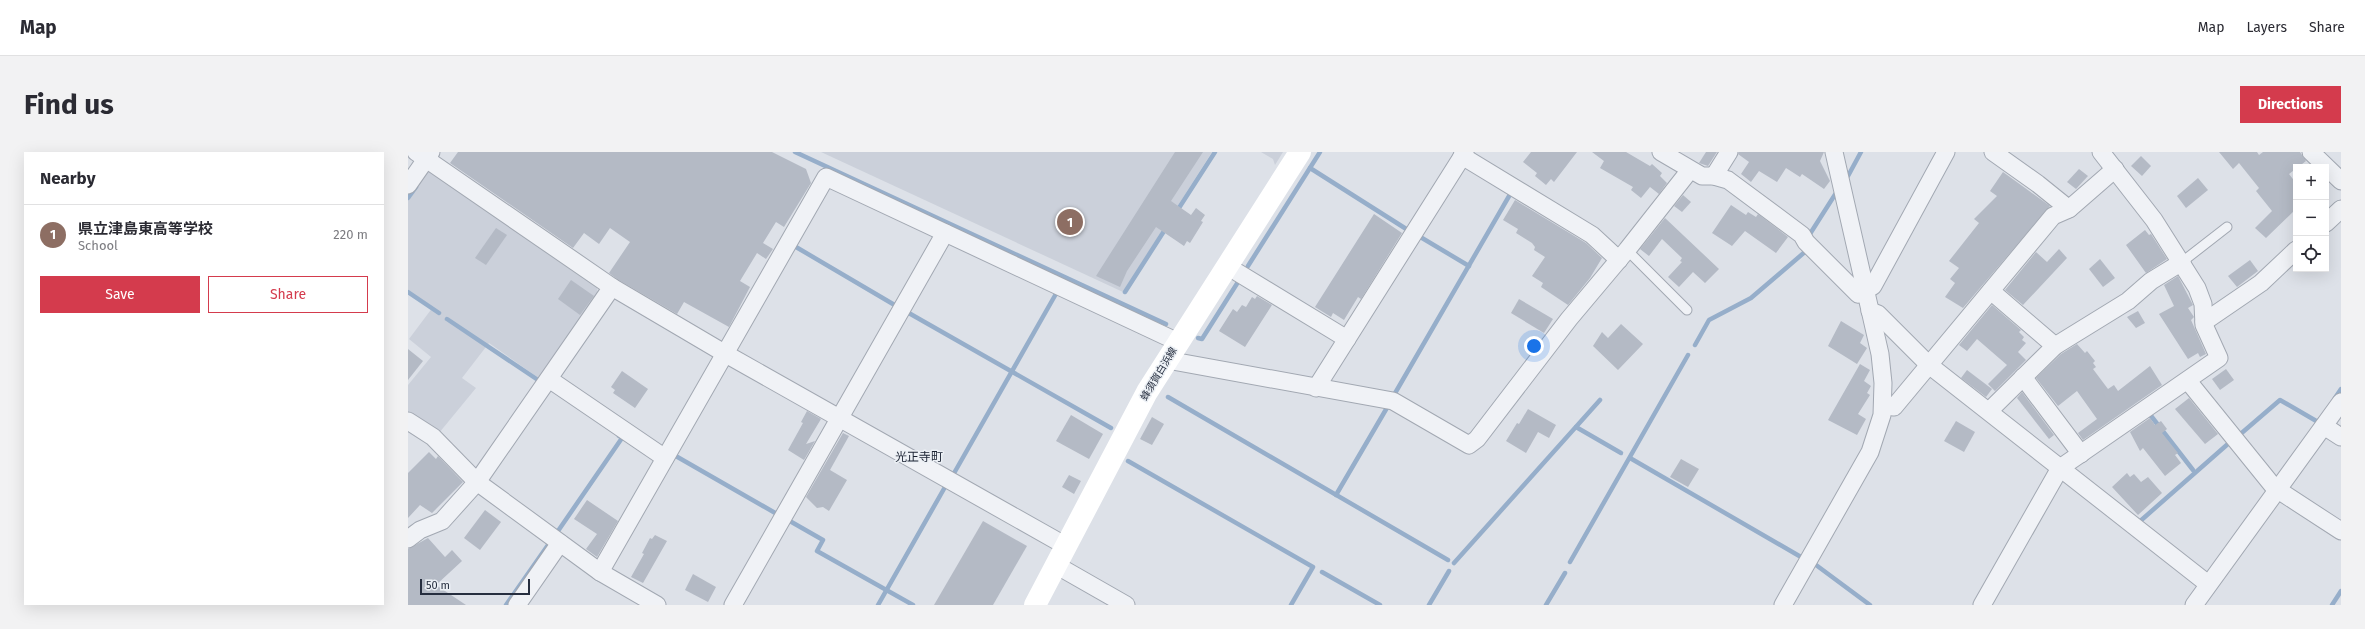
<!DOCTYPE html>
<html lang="en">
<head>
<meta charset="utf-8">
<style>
	body { margin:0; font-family:"Fira Sans","Noto Sans JP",sans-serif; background:#f2f2f3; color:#2b2b33 }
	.controls { position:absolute; right:12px; top:12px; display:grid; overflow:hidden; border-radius:0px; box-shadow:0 4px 16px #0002 }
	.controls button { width:36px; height:36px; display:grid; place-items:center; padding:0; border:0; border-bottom:1px solid #e1e1e2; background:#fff; color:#2b2b33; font:20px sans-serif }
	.scale { position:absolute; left:12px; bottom:10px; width:110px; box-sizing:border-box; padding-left:4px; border:2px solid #262e3f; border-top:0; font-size:11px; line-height:14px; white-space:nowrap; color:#262e3f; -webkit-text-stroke:3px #ecf0f5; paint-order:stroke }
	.you { position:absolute; left:1126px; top:194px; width:14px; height:14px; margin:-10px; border:3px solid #fff; border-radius:50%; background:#1a73e8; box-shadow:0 0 0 6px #1a73e833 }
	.badge { display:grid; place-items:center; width:26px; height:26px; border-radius:50%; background:#d43b4d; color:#fff; font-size:13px; font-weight:700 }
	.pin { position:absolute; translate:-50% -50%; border:2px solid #fff; box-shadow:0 1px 4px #0006 }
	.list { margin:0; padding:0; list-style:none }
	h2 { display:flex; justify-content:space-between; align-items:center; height:52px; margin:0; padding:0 16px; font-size:17px }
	h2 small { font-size:13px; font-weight:400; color:#7c7c81 }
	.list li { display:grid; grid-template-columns:26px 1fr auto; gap:12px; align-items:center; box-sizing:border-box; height:60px; padding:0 16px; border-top:1px solid #e1e1e2 }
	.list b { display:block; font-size:15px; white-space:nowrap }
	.list p { margin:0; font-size:13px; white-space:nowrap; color:#7c7c81 }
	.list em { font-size:13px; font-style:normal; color:#7c7c81 }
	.actions { display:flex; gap:8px; padding:12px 16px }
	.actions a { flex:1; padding:9px 0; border:1px solid #d43b4d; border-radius:0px; text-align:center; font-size:14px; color:#d43b4d }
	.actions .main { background:#d43b4d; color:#fff }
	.icon { flex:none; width:22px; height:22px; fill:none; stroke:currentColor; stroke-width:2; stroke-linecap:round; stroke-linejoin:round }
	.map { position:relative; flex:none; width:1933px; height:453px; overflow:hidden; border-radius:0px }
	header { display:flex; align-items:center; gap:24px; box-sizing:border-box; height:56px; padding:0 20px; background:#fff; border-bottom:1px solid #e1e1e2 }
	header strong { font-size:19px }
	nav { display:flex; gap:22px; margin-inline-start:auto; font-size:14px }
	.intro { display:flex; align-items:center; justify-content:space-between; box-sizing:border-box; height:96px; padding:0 24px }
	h1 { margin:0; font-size:28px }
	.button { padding:10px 18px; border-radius:0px; background:#d43b4d; color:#fff; font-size:14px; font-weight:700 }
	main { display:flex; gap:24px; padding:0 24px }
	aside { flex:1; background:#fff; border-radius:0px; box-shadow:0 4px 16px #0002 }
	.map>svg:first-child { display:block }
	.built { fill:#cbd0da }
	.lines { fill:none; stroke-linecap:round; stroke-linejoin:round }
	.stream { stroke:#96aeca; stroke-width:4.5 }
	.building { fill:#b4bac5 }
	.lane-casing { stroke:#a2a8b2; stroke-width:11 }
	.street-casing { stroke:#a2a8b2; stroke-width:19 }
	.lane { stroke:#f0f2f6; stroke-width:9 }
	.street { stroke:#f0f2f6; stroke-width:17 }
	.secondary { stroke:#fff; stroke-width:22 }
	.labels { text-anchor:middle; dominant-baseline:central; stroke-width:3; stroke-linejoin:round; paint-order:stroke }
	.street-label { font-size:10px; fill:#262e3f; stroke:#ecf0f5 }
	.quarter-label { font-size:12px; fill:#182030; stroke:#ecf0f5 }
</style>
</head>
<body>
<header>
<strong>Map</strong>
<nav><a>Map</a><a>Layers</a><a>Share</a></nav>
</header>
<div class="intro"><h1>Find us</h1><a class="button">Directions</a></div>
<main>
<aside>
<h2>Nearby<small></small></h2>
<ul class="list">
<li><span class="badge" style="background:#8d6e63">1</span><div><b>県立津島東高等学校</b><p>School</p></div><em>220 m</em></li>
</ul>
<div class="actions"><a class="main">Save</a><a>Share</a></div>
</aside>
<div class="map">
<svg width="1933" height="453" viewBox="0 0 1933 453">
	<rect width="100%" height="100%" fill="#dde1e8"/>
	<g class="built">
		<path d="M413 0H804L715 140Z"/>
		<path d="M853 0H875L867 13 865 7Z"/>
		<path d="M20 19 24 20 189 135 190 142 132 227 81 191 54 226 68 236 31 281 0 262V233L23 205 1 187 25 155 0 138V49Z"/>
	</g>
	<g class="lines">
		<g class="stream">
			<path d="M387 0 758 172"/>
			<path d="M902 16 1003 80"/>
			<path d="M1440 24 1453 0"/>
			<path d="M0 46 8 35"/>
			<path d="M769 59 807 0"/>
			<path d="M1009 83 1061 114"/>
			<path d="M1400 85 1428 41"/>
			<path d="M388 95 490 155"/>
			<path d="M840 114 912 0"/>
			<path d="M0 140 31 161"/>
			<path d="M717 140 758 76"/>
			<path d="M499 160 703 276"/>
			<path d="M39 167 130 228"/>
			<path d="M790 186 794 187 830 130"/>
			<path d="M1287 193 1301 168 1343 146 1398 99 1400 101"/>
			<path d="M986 243 1104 39"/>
			<path d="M760 245 1040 408"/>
			<path d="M1927 246 1933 237"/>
			<path d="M1740 260 1785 318"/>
			<path d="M1168 275 1213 301"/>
			<path d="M1829 285 1872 248 1910 270 1912 267"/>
			<path d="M266 303 369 362"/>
			<path d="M1222 306 1393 405"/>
			<path d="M720 309 905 415 883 453"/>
			<path d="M545 323 649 140"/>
			<path d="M928 343 980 254"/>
			<path d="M380 368 415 388 409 399 505 453"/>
			<path d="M1730 371 1821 291"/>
			<path d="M150 379 214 286 211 284"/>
			<path d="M1162 410 1280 203"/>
			<path d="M1046 411 1192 248"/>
			<path d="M1408 413 1462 453"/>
			<path d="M914 420 972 453"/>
			<path d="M98 453 140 393"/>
			<path d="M470 453 537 335"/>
			<path d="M1021 453 1041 419"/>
			<path d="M1138 453 1157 421"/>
			<path d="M1924 453 1933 439"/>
		</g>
	</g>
	<g class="building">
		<path d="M50 0H364L398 17 403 31 376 75 368 70 355 91 365 97 358 107 349 101 332 129 342 135 321 175 276 150 269 162 209 127 201 121 222 90 202 76 191 92 176 81 165 96 42 11Z"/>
		<path d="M767 0H795L763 49 783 63 788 56 797 63 793 69 795 70 782 91 779 89 776 94 748 75 719 119 712 135 688 124Z"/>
		<path d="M1123 0H1169L1146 30 1143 27 1138 33 1127 24 1129 21 1115 10Z"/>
		<path d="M1184 0H1218L1242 14 1244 12 1254 21 1252 24 1259 31 1251 42 1242 35 1233 46 1223 38 1225 35 1192 16 1196 9Z"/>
		<path d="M1298 0H1309L1300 14 1291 11Z"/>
		<path d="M1331 0H1416L1412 9 1422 29 1416 37 1394 22 1392 25 1378 16 1369 30 1351 19 1343 30 1333 22 1341 10 1330 2Z"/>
		<path d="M1811 0H1849L1851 3 1855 0H1892L1898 9 1881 22 1888 31V57L1858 86 1847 76 1864 59 1848 39 1851 36 1831 11 1825 17Z"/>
		<path d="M1733 4 1743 14 1734 24 1723 14Z"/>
		<path d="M1671 17 1680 24 1668 37 1659 30Z"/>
		<path d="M1595 20 1642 54 1555 156 1537 145 1547 131 1542 127 1551 116 1541 109 1571 71 1566 67 1589 44 1582 39Z"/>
		<path d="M1790 26 1800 38 1778 56 1769 44Z"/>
		<path d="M1275 43 1283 50 1274 60 1266 54Z"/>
		<path d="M1107 48 1178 91 1194 106 1182 126 1160 153 1133 135 1135 131 1124 124 1137 105 1126 98 1127 95 1124 91 1108 81 1110 77 1095 68Z"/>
		<path d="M1323 53 1338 63 1340 60 1348 65 1350 62 1380 85 1368 101 1337 79 1324 94 1304 81Z"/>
		<path d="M966 62 994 81 953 147 950 145 936 168 925 161 923 165 907 155Z"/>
		<path d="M1257 66 1311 117 1297 131 1285 120 1271 135 1260 125 1274 110 1272 109 1274 106 1254 87 1241 104 1232 97Z"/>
		<path d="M88 76 99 83 78 113 67 106Z"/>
		<path d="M1737 78 1741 83 1743 82 1759 107 1738 121 1718 93Z"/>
		<path d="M1651 97 1659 106 1615 153 1597 138 1628 100 1639 110Z"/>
		<path d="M1692 107 1707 126 1695 135 1681 117Z"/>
		<path d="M1842 108 1850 119 1829 135 1820 124Z"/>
		<path d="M1770 124 1785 153 1780 156 1786 165 1783 168 1798 202 1792 205 1790 201 1780 207 1751 162 1766 154 1756 133Z"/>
		<path d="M163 128 186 144 172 163 150 147Z"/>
		<path d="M849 144 864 153 837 195 811 179 825 157 829 160 834 153 838 155 844 145 847 147Z"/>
		<path d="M1111 147 1145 167 1136 181 1103 161Z"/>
		<path d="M1584 153 1613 178 1611 180 1616 185 1614 188 1618 191 1610 200 1618 208 1587 239 1580 232 1599 213 1569 187 1559 199 1551 193Z"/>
		<path d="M1730 159 1737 171 1728 176 1719 165Z"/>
		<path d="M1433 169 1456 183 1452 191 1459 196 1449 212 1420 194Z"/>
		<path d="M1213 172 1235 192 1210 218 1185 194 1194 180 1200 186Z"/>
		<path d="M1669 192 1677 201 1679 199 1687 209 1685 211 1688 215 1685 217 1700 237 1706 233 1710 239 1742 214 1754 233 1675 288 1670 281 1689 267 1669 239 1650 254 1628 226 1653 202Z"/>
		<path d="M0 197 15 209 0 228Z"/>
		<path d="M1452 212 1462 218 1456 229 1463 234 1459 241 1462 243 1450 262 1458 267 1449 283 1420 268Z"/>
		<path d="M1818 217 1826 228 1812 238 1804 227Z"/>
		<path d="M1559 218 1584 237 1578 245 1553 226Z"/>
		<path d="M214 219 240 237 227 256 205 241 207 238 203 235Z"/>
		<path d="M1614 240 1646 283 1641 287 1609 246Z"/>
		<path d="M1781 246 1810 282 1797 292 1767 257Z"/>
		<path d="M1120 257 1148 273 1141 286 1130 280 1118 301 1098 289 1109 271 1111 272Z"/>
		<path d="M399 259 413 267 398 292 407 289 396 308 380 298 395 271 393 270Z"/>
		<path d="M663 263 695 282 681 307 648 289Z"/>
		<path d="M744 265 756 272 744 293 732 287Z"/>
		<path d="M1742 266 1747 273 1753 269 1759 277 1754 281 1770 301 1767 303 1773 311 1757 324 1735 296 1732 299 1722 280Z"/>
		<path d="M1548 269 1567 280 1556 300 1536 289Z"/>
		<path d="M435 281 441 284 422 318 439 328 421 359 415 355 409 356 398 345Z"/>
		<path d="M21 300 28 307 30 304 55 330 24 361 12 353 0 366V321Z"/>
		<path d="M1273 307 1291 317 1280 335 1262 325Z"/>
		<path d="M1719 321 1722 325 1726 322 1733 330 1740 325 1754 341 1730 363 1704 335Z"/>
		<path d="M661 323 673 329 666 342 654 335Z"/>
		<path d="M179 348 210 369 189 405 178 397 189 382 166 367Z"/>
		<path d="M77 358 93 370 72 398 56 386Z"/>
		<path d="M575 369 619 394 585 453H526Z"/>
		<path d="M247 383 259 389 235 431 223 425 236 402 234 401 242 386 244 387Z"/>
		<path d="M20 386 37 405 44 398 54 409 28 433 58 453H0V397Z"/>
		<path d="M285 422 308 435 300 450 277 438Z"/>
	</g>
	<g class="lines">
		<g class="lane-casing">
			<g id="lane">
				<path d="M1219 98 1279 158"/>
				<path d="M1774 110 1819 75"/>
			</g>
		</g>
		<g class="street-casing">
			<g id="street">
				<path d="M8 0 204 135 316 201 658 394"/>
				<path d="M1253 0 1294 24H1306L1320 28 1394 83 1398 90 1450 142 1465 134 1538 0"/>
				<path d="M1585 0 1630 32 1661 57"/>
				<path d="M1903 0 1933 29"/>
				<path d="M1054 4 1184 83 1211 108"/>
				<path d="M1306 24 1321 0"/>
				<path d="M0 33 23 0"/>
				<path d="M1918 71 1933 57"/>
				<path d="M819 114 939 187"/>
				<path d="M1583 139 1647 194"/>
				<path d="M1462 159 1470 162 1521 213 1800 432"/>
				<path d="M1796 170 1853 131 1888 98"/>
				<path d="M759 208 985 249 1061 293 1069 287 1161 167 1219 98 1282 18"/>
				<path d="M1615 225 1673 302"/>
				<path d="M141 227 257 306"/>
				<path d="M1780 229 1869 339"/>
				<path d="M908 236 1057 0"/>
				<path d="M1475 254 1486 255 1645 64 1661 57 1707 17"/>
				<path d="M1581 259 1647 194 1720 149 1743 129 1774 110"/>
				<path d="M0 269 25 285 69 330 192 420 249 453"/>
				<path d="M1916 274 1933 285"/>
				<path d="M1870 338 1933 379"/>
				<path d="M0 387 12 378 34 369 69 330 204 135"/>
				<path d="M648 413 718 453"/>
				<path d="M192 420 418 25 770 190"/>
				<path d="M109 453 152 391"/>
				<path d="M325 453 537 81"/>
				<path d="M1375 453 1462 300 1474 263 1475 231 1472 202 1426 0"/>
				<path d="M1574 453 1652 316 1811 206 1796 173 1795 152 1789 136 1746 68 1693 0"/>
				<path d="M1786 453 1933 250"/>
			</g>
		</g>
		<use href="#lane" class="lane"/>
		<use href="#street" class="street"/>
		<path class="secondary" d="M627 453 739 240 892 0"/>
	</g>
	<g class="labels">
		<g class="street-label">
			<text transform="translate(751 222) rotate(-59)">蜂須賀白浜線</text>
		</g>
		<g class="quarter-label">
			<text x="511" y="305">光正寺町</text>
		</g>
	</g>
</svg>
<div class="controls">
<button>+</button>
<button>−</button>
<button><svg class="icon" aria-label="locate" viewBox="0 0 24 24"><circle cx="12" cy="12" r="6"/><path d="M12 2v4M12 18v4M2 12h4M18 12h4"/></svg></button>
</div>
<div class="scale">50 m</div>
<div class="you"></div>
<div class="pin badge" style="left:662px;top:70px;background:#8d6e63">1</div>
</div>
</main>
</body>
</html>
